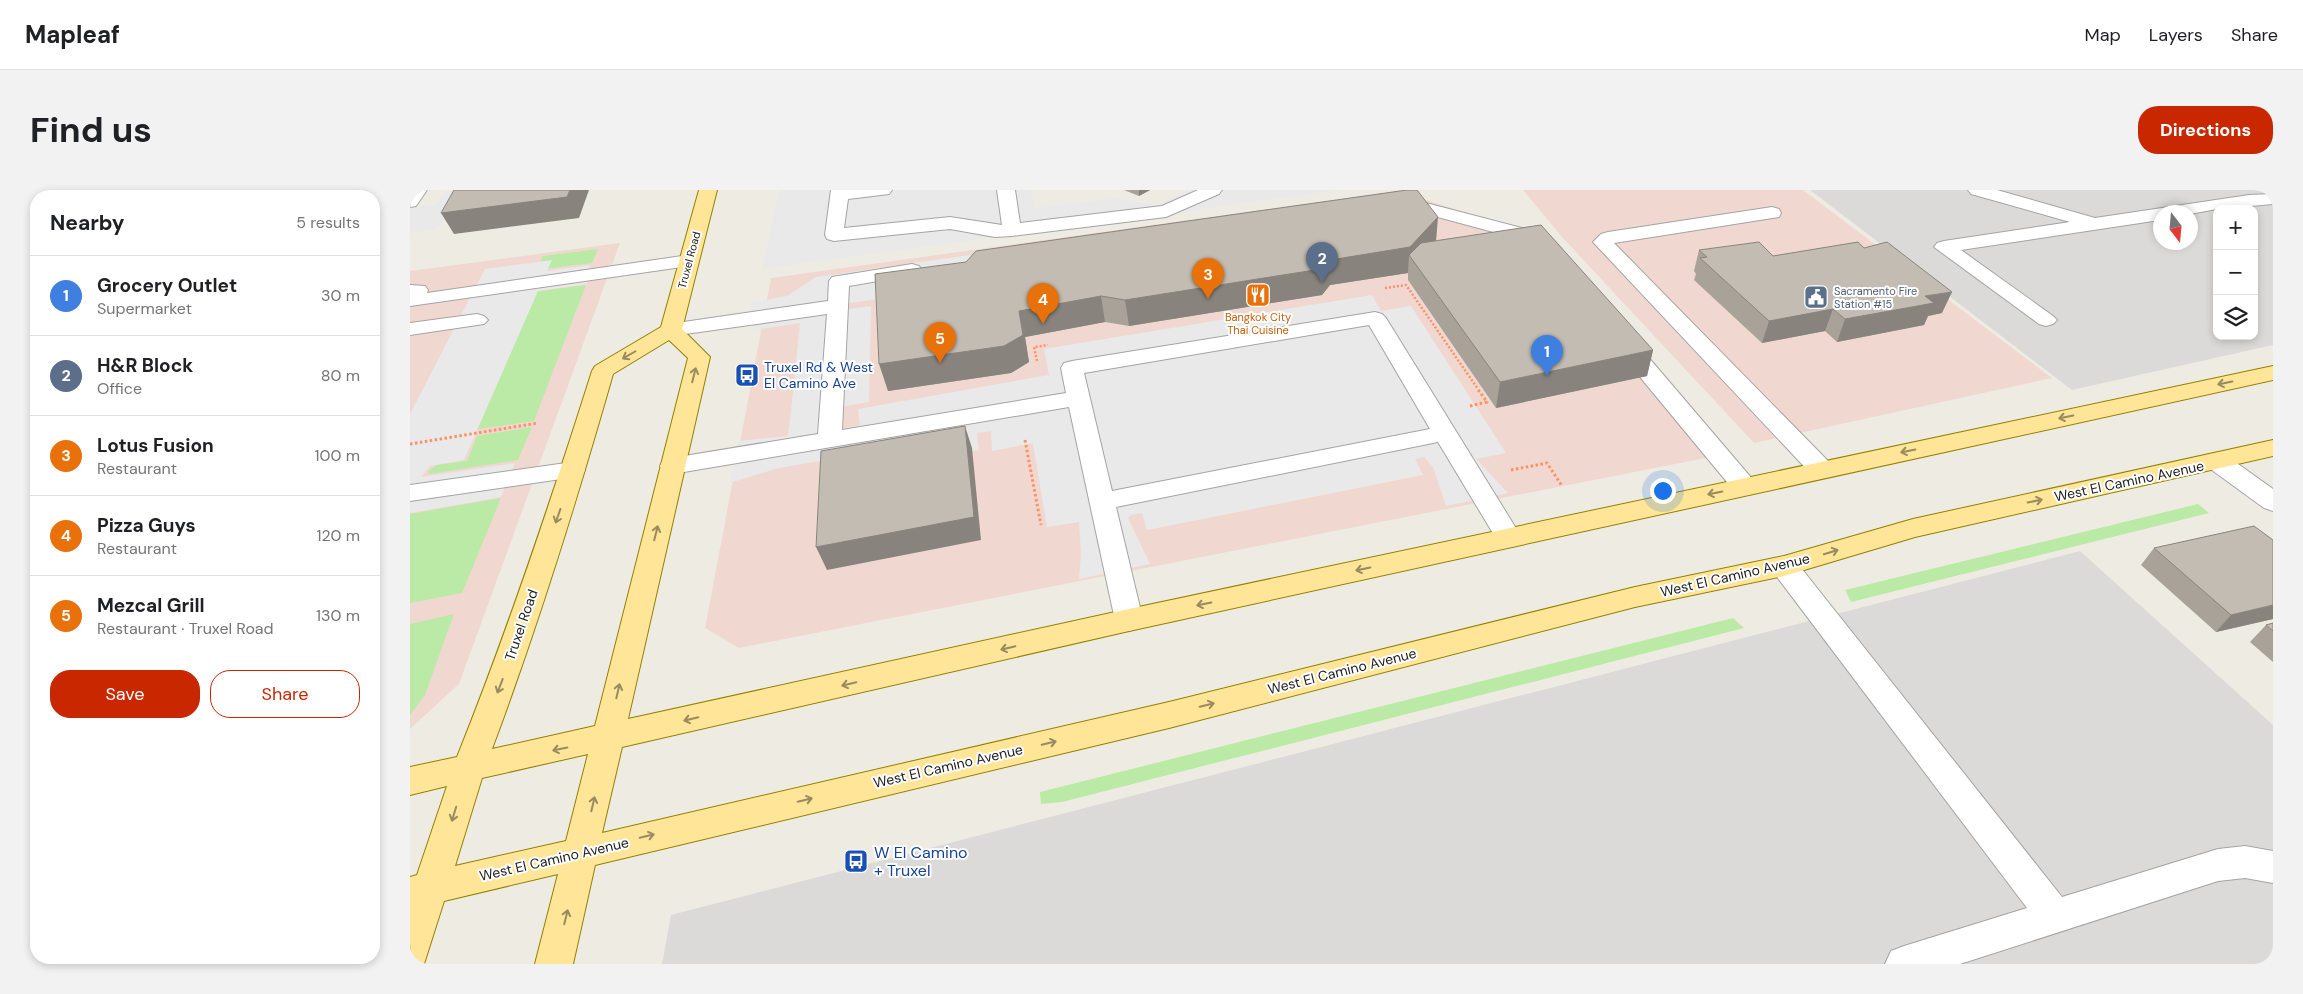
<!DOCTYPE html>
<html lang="en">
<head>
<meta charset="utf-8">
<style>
	body { margin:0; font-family:"DM Sans",sans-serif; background:#f2f2f2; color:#202124 }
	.controls { position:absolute; right:15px; top:15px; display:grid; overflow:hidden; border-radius:10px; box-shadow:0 2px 8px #0003 }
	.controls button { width:45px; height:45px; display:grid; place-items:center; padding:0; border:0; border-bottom:1px solid #e0e0e0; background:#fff; color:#202124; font:25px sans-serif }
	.compass { position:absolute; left:1743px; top:15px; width:45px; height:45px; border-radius:50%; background:#fff; box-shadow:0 2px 8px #0003; rotate:164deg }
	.you { position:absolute; left:1252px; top:300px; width:18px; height:18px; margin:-12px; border:4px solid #fff; border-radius:50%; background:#1a73e8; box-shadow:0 0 0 8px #1a73e833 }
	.badge { display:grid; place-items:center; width:32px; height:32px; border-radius:50%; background:#c92700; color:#fff; font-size:16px; font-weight:700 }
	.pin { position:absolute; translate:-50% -41px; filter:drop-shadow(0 1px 2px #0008) }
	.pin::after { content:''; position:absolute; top:26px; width:18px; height:15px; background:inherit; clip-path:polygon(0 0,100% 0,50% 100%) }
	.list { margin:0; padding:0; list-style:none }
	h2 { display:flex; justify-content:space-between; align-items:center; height:65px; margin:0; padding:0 20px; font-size:21px }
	h2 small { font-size:16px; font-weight:400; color:#757577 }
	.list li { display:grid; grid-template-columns:32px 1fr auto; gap:15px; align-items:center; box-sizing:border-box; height:80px; padding:0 20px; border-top:1px solid #e0e0e0 }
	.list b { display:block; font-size:19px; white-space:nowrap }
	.list p { margin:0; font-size:16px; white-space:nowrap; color:#757577 }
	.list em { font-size:16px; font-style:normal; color:#757577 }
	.actions { display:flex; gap:10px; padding:15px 20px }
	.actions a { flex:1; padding:11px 0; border:1px solid #c92700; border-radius:20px; text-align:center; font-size:18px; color:#c92700 }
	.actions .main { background:#c92700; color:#fff }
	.icon { flex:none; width:28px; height:28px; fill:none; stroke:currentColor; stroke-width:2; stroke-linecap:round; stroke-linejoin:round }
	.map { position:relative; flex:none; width:1863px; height:774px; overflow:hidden; border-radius:20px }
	header { display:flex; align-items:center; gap:30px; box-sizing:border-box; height:70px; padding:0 25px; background:#fff; border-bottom:1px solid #e0e0e0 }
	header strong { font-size:24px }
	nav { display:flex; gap:28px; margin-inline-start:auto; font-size:18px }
	.intro { display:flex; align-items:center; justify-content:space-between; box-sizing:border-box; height:120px; padding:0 30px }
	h1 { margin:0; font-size:35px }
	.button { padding:12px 22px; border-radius:20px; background:#c92700; color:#fff; font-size:18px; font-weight:700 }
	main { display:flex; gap:30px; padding:0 30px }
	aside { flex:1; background:#fff; border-radius:20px; box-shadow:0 2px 8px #0003 }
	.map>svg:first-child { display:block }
	.residential { fill:#dbdad9; fill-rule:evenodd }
	.commercial { fill:#f0d8d0 }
	.grass { fill:#baeaa6 }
	.parking { fill:#e9e9e9 }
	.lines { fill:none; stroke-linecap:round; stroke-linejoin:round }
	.minor-casing { stroke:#a4a4a4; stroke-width:2 }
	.major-casing { stroke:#958000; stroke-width:2 }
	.path-far1 { stroke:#fd9164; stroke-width:2.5; stroke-dasharray:2 2; stroke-linecap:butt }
	.path { stroke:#fd9164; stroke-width:3; stroke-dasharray:2.5 2.5; stroke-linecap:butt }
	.minor { fill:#fff; fill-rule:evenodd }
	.major { fill:#fee597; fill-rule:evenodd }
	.wall { fill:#a8a299 }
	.shaded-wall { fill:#88847d }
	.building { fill:#c3bcb2; stroke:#88847d }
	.oneway { stroke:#998b60 }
	.labels { text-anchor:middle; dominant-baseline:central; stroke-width:4; stroke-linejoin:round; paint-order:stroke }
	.far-street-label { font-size:11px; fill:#1d1d1d; stroke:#fff }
	.far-service-label { font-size:11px; fill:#4e5e75; stroke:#fff; text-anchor:start }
	.far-food-label { font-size:11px; fill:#c56008; stroke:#fff }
	.transit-label { font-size:14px; fill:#164399; stroke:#fff; text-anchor:start }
	.street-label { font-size:14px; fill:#1d1d1d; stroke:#fff }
	.near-transit-label { font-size:16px; fill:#164399; stroke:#fff; text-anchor:start }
</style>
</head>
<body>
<header>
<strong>Mapleaf</strong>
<nav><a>Map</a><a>Layers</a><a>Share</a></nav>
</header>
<div class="intro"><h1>Find us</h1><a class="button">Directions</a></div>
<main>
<aside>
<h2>Nearby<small>5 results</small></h2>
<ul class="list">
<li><span class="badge" style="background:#3f7fe0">1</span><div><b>Grocery Outlet</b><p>Supermarket</p></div><em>30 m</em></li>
<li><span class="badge" style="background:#5c6f8a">2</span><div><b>H&amp;R Block</b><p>Office</p></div><em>80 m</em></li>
<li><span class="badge" style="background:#e8710a">3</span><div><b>Lotus Fusion</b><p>Restaurant</p></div><em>100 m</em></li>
<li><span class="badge" style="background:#e8710a">4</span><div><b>Pizza Guys</b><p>Restaurant</p></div><em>120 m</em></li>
<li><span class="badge" style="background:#e8710a">5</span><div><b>Mezcal Grill</b><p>Restaurant · Truxel Road</p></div><em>130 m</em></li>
</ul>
<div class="actions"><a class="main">Save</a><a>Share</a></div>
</aside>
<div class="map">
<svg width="1863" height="774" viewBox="0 0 1863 774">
	<rect width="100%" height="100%" fill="#eeece2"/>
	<g class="residential">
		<path d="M1400 0H1863V155L1662 200ZM1807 19H1844V146H1807ZM1750 22H1780V52H1750Z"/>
		<path d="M1670 361 1863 535V774H252L261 725Z"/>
	</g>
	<g class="commercial">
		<path d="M1113 0H1393L1642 188 1344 253 1152 47Z"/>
		<path d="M988 1 1104 38 1301 267 329 458 295 438 361 88Z"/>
		<path d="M210 53 49 494 0 539V81Z"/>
	</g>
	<g class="grass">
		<path d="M188 59 182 73 126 80 133 66Z"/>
		<path d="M176 95 124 231 62 240 123 102Z"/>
		<path d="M122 237 108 270 19 284 18 281 27 275 57 271 67 246Z"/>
		<path d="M91 308 52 403 0 413V324Z"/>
		<path d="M1788 314 1799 323 1441 412 1435 400Z"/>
		<path d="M44 424 15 505 0 525V434Z"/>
		<path d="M1323 428 1334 438 652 612 631 614 630 602Z"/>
	</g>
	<g class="parking">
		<path d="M57 0 27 39 0 43V18L25 15 36 1Z"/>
		<path d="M369 0H621L625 18 705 8 747 15 777 0H929L352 79Z"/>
		<path d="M964 7 468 109 433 114 432 120 461 116 459 212 430 217 428 239 450 235 448 219 639 185 634 159 962 105 971 121 1001 116 1096 263 1066 269 1098 303 1036 316 1023 277 1014 267 1005 269 1013 285 737 340 732 323 721 325 718 328 740 374 669 389 671 364 669 332 637 337 623 253 582 261 581 241 567 243 569 260 522 267 422 269 369 278 319 293 328 251 378 246 380 230 390 133 344 140 341 113 377 106 406 87Z"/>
		<path d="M142 70 137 81 180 75 177 94 128 101 54 270 20 276 11 287 105 273 91 307 0 323V224L75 79Z"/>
	</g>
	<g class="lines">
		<g class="minor-casing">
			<g id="minor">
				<path d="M0 0H17L6 16 0 17Z"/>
				<path d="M421 0H482L479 4 438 9 434 38 540 27 592 35 587 0H605L610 33 752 16 788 0H812L809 4 756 27 602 46 585 47 540 39 424 51 417 49 415 45Z"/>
				<path d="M1558 0H1587L1685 28 1839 5 1863 4V14L1807 19 1780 24 1750 22V30L1551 60 1643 126 1647 130 1643 134 1636 136 1629 134 1524 57 1527 53 1534 51 1660 32 1561 4Z"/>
				<path d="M985 5 1131 43 1141 55 1138 59H1124L1117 51 979 14 976 10 979 6Z"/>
				<path d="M1362 17 1369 19 1371 23 1369 27 1204 53 1421 274 1424 280 1421 286 1412 288 1403 286 1183 52 1191 44 1198 42Z"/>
				<path d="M279 65 286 67 289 71 286 75 0 116V95L15 96 18 100 17 103Z"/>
				<path d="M502 74 509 76 512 80 509 84 439 96 432 240 656 203 651 178 654 173 662 171 965 122 972 124 976 128 1112 348 1108 355 1099 357 1090 355 1028 252 706 317 733 430 729 438 719 441 709 438 705 430 659 217 262 284 253 282 250 276 253 270 262 268 408 244 417 124 261 146 253 145 250 140 253 135 418 111 419 91 422 87ZM959 135 1020 239 702 301 674 183Z"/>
				<path d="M67 124 74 126 78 130 74 134 0 145V133Z"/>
				<path d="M1214 146 1222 148 1344 291 1348 297 1344 303 1335 305 1326 303 1206 158 1203 153 1206 148Z"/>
				<path d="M1808 264 1817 266 1863 299V321L1854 318 1799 278 1796 272 1799 266Z"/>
				<path d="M163 272 172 274 175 280 172 286 0 311V295Z"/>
				<path d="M1374 366 1384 369 1652 707 1808 659 1835 656 1863 661V693L1835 688 1808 691 1550 774H1475L1481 761 1494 756 1617 718 1364 383 1360 376 1364 369Z"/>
			</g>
		</g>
		<g class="major-casing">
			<path id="major" d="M289 0H307L272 139 300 167 218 529 719 419 1863 176V190L719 441 212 557 192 643 759 512 1225 397 1374 366 1503 329 1863 250V266L1505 347 1374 386 1225 417 759 538 185 675 163 774H125L148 684 34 711 14 774H0V687L7 685 37 596 0 605V577L47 567C98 440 141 311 182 181L185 176 251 137ZM259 150 278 168 185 536 82 559C128 436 167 310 203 184ZM178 564 156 651 45 676 72 588Z"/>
		</g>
		<g class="path-far1">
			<path d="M975 98 996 95 1068 199"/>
			<path d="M627 171 624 157 638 155"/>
		</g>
		<g class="path">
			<path d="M1060 216 1077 212 1067 198"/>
			<path d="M615 250 631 335"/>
			<path d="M0 254 128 233"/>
			<path d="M1101 280 1137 273 1152 296"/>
		</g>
		<use href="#minor" class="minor"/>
		<use href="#major" class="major"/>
	</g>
	<g class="wall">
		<path d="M714 0H740L729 6Z"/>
		<path d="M1026 51 1243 160 1237 186 1086 218 998 90V83L920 95 912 105 719 136 695 132 615 147 619 172 601 183 478 201 465 84Z"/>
		<path d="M1289 60 1363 66 1532 123 1518 126 1514 135 1427 152 1415 141 1352 153 1284 90 1286 84 1284 81Z"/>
		<path d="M1744 358 1863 429 1806 442 1731 375Z"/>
		<path d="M1863 433V472L1840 452 1856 435Z"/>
	</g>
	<g class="shaded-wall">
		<path d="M160 0H179L169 28 44 44 31 23Z"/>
		<path d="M729 0H740L729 6Z"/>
		<path d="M1028 27 1026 52 999 65 998 83 920 95 912 105 719 136 715 110 920 70Z"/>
		<path d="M1542 102 1532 123 1518 126 1514 135 1427 152 1435 129 1515 106Z"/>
		<path d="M691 106 695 132 615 147 619 172 601 183 478 201 469 174 609 121Z"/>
		<path d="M1423 119 1415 141 1352 153 1359 131Z"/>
		<path d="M1243 160 1237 186 1086 218 1090 192Z"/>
		<path d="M555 236 562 258 571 350 417 380 406 357Z"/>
		<path d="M1863 415V429L1806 442 1821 425Z"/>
	</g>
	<g class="building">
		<path d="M44 0H160L157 7 31 23Z"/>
		<path d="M997 0H1007L1028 27 1000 57 920 70 911 79 715 110 691 106 609 121 613 145 594 156 469 174 465 84 556 72 566 61Z"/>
		<path d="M1131 35 1243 160 1090 192 999 65 1011 53Z"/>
		<path d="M1349 52 1363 66 1448 52 1454 58 1477 52 1542 102 1515 106 1524 113 1435 129 1423 119 1359 131 1290 68 1297 67 1289 60Z"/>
		<path d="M555 236 564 327 406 357 411 261Z"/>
		<path d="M1844 336 1863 350V415L1821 425 1744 358Z"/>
		<path d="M1863 433V441L1856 435Z"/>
	</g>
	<defs><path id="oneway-shaft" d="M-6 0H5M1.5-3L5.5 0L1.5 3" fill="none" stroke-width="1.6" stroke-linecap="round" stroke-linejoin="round" transform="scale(1.25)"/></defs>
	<g class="oneway">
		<use href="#oneway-shaft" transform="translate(219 165) rotate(150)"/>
		<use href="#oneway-shaft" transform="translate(284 185) rotate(-76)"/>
		<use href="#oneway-shaft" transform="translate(1815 193) rotate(168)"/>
		<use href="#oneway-shaft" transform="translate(1656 227) rotate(168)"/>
		<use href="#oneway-shaft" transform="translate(1498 261) rotate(168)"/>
		<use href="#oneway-shaft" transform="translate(1305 303) rotate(168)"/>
		<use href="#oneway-shaft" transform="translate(1625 311) rotate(-12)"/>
		<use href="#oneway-shaft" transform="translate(148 326) rotate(109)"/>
		<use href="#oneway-shaft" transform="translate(246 343) rotate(-76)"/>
		<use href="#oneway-shaft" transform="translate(1421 362) rotate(-17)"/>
		<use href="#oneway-shaft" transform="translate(953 379) rotate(168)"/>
		<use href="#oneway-shaft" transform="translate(794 414) rotate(168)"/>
		<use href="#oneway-shaft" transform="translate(598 458) rotate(167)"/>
		<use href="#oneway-shaft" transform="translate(439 494) rotate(167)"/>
		<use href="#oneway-shaft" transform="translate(90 496) rotate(111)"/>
		<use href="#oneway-shaft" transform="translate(208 501) rotate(-77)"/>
		<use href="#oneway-shaft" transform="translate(797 515) rotate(-14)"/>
		<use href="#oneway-shaft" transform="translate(281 529) rotate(167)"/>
		<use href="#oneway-shaft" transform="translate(639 553) rotate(-13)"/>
		<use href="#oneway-shaft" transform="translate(150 559) rotate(168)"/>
		<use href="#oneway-shaft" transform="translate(395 610) rotate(-13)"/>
		<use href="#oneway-shaft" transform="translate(183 614) rotate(-77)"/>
		<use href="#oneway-shaft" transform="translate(44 624) rotate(107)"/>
		<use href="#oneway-shaft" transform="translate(237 646) rotate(-13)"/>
		<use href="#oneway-shaft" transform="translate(156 727) rotate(-76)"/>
	</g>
	<defs>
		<g id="restaurant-square" transform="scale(1.25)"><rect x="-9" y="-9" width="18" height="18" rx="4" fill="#e8710a" stroke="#fff"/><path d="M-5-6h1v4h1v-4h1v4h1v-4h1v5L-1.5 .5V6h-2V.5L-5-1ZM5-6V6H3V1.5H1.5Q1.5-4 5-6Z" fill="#fff"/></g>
		<g id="civic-square" transform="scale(1.25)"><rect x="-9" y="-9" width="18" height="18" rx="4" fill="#5c6f8a" stroke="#fff"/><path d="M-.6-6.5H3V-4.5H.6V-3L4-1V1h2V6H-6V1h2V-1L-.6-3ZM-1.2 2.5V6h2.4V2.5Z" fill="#fff"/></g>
		<g id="bus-square" transform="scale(1.25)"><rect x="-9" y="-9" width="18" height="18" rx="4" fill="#1a4fb4" stroke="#fff"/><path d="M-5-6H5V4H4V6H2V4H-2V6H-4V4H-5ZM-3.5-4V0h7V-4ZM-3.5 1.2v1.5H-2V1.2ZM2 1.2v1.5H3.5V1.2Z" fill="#fff"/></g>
	</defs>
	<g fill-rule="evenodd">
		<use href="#restaurant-square" x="848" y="105"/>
		<use href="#civic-square" x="1406" y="107"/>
		<use href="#bus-square" x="337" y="185"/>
		<use href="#bus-square" x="446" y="671"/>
	</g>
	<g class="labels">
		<g class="far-street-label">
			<text transform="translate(279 70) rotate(-75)">Truxel Road</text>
		</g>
		<g class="far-service-label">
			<text x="1424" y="101">Sacramento Fire<tspan x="1424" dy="13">Station #15</tspan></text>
		</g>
		<g class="far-food-label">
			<text x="848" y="127">Bangkok City<tspan x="848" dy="13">Thai Cuisine</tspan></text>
		</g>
		<g class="transit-label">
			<text x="354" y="177">Truxel Rd &amp; West<tspan x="354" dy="16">El Camino Ave</tspan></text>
		</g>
		<g class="street-label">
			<text transform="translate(1719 291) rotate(-12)">West El Camino Avenue</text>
			<text transform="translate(1325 385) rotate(-13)">West El Camino Avenue</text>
			<text transform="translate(111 435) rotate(-71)">Truxel Road</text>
			<text transform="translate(932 481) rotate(-14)">West El Camino Avenue</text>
			<text transform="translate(538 576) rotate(-13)">West El Camino Avenue</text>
			<text transform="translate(144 669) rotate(-13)">West El Camino Avenue</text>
		</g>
		<g class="near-transit-label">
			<text x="464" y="662">W El Camino<tspan x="464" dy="18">+ Truxel</tspan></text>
		</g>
	</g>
</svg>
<div class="controls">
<button>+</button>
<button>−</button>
<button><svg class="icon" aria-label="layers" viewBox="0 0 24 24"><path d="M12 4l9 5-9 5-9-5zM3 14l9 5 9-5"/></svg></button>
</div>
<svg class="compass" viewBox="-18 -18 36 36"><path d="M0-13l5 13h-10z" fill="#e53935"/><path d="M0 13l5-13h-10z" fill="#757577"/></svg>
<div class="you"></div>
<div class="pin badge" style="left:1137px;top:186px;background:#3f7fe0">1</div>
<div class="pin badge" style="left:912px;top:93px;background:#5c6f8a">2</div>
<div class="pin badge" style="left:798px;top:109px;background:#e8710a">3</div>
<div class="pin badge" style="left:633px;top:134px;background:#e8710a">4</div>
<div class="pin badge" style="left:530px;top:173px;background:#e8710a">5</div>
</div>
</main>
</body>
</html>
